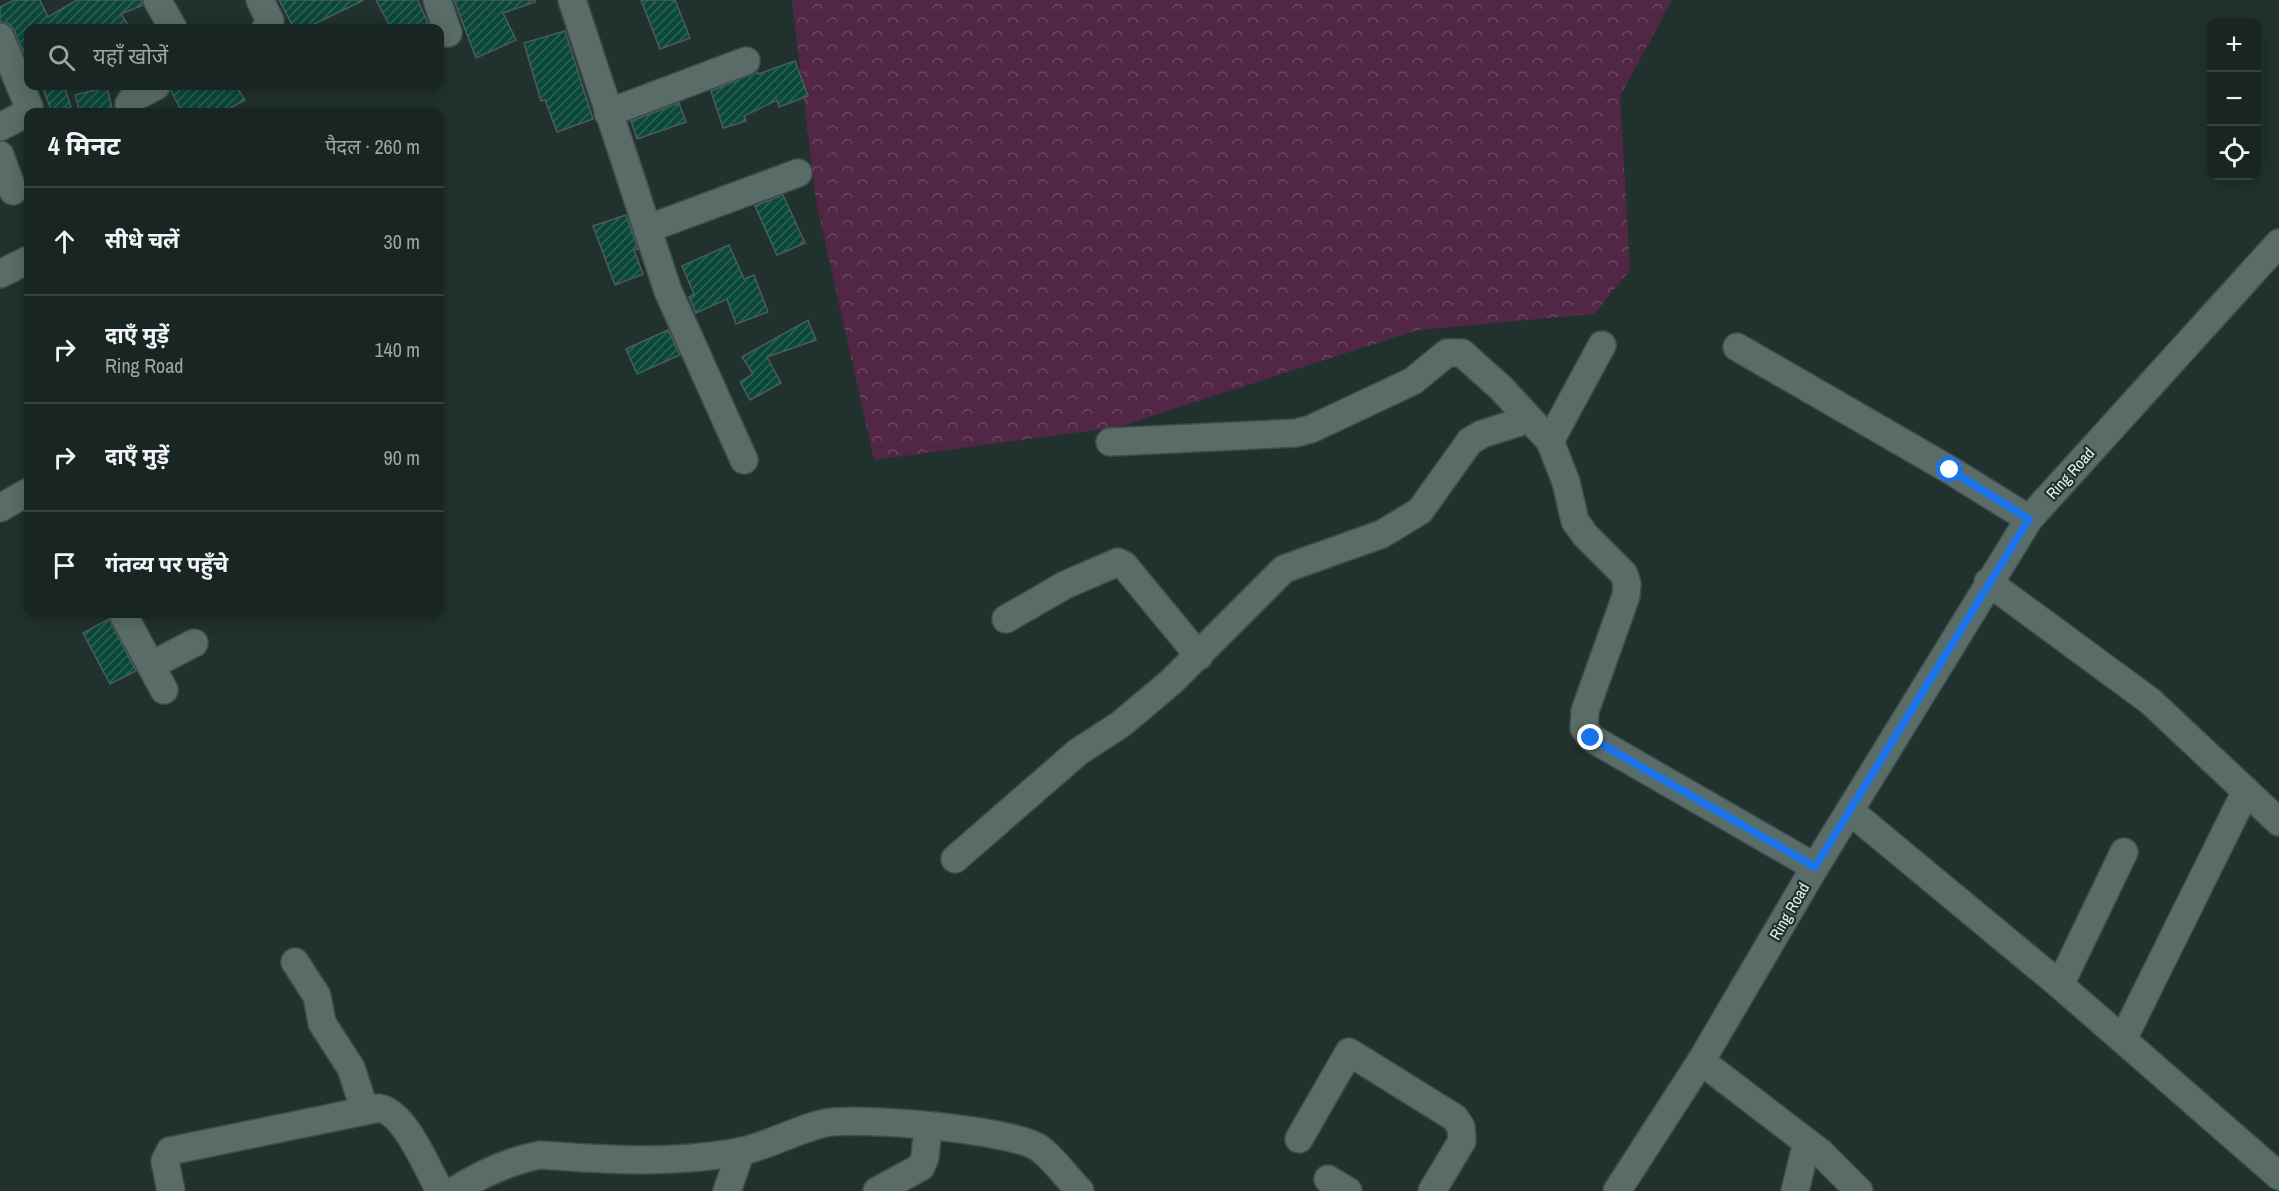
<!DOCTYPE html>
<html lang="hi">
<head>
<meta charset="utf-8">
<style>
	body { margin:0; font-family:"Archivo Narrow","Noto Sans Devanagari",sans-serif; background:#222d2a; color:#f1f3f6 }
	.controls { position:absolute; right:18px; top:18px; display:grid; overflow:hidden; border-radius:12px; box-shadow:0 3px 15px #0003 }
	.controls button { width:54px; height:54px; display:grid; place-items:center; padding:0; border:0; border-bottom:2px solid #374240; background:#192522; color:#f1f3f6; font:30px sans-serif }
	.stop { position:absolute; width:18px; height:18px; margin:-14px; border:4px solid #1a73e8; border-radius:50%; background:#fff }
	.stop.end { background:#1a73e8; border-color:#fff; box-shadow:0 2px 6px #0008 }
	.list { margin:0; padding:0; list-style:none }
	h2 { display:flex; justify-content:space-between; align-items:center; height:78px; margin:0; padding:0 24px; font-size:26px }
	h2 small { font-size:20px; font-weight:400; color:#9fa5a5 }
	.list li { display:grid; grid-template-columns:39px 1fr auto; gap:18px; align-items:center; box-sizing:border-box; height:108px; padding:0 24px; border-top:2px solid #374240 }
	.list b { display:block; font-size:22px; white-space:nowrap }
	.list p { margin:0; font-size:20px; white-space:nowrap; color:#9fa5a5 }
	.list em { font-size:20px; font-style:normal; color:#9fa5a5 }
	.icon { flex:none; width:33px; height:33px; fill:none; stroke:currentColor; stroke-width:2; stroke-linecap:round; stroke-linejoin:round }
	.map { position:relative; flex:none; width:2279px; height:1191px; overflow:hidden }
	.search { position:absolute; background:#192522; box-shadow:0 3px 15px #0003; left:24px; top:24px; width:420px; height:66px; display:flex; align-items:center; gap:15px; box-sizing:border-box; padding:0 21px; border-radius:12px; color:#9fa5a5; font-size:22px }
	.panel { position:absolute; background:#192522; box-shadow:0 3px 15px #0003; left:24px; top:108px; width:420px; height:510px; border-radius:12px }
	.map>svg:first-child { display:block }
	.forest { fill:url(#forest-crowns) }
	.building { fill:url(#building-hatch); stroke:#4c5d58; stroke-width:1.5 }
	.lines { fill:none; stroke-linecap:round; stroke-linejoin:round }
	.minor-casing { stroke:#3e4d49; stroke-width:30 }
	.minor { stroke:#5a6c67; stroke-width:27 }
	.route { stroke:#1a73e8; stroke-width:8 }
	.labels { text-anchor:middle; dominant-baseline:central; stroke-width:4.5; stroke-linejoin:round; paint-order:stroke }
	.street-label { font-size:16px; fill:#e6f0ed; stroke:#21312d }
</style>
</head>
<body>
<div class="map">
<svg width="2279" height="1191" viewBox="0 0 2279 1191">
	<defs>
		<pattern id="forest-crowns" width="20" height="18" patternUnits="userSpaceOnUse" patternTransform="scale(1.5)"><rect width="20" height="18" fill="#522745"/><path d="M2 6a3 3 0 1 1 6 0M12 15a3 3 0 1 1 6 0" fill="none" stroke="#6b4760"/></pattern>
		<pattern id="building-hatch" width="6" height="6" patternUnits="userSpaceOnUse" patternTransform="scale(1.5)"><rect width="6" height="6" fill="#0b483b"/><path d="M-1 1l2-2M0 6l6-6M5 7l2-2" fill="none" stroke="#2f6358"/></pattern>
	</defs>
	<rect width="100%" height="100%" fill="#21312d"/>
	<path class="forest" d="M792 0H1672L1620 96 1630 270 1594 314 1418 330 1118 427 874 460 816 201Z"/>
	<g class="building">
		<path d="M14 0H40L48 17 77 0H141L143 5 121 14 130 28H28V50L23 52 14 30 9 24 0 22V7Z"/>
		<path d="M279 0H364L306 28H294Z"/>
		<path d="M376 0H418L430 28H391Z"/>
		<path d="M454 0H535V2L503 13 516 40 476 58Z"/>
		<path d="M641 0H675L690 38 660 49Z"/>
		<path d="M565 31 593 119 557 132 545 100 541 101 524 43Z"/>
		<path d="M795 61 808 96 779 107 777 100 744 116 746 121 723 128 711 91 757 72 758 74Z"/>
		<path d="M42 86H64L71 107 52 112Z"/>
		<path d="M172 86H236L245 100 223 112H182L171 91Z"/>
		<path d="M107 87 113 112H80L75 95Z"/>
		<path d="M679 103 686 122 637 139 631 121Z"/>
		<path d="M783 195 805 243 777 255 755 206Z"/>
		<path d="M626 215 638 249 634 250 643 274 615 285 593 226Z"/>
		<path d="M729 245 744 279 754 275 768 312 736 324 727 299 696 313 689 297 694 294 682 266Z"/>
		<path d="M808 320 816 340 767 357 781 383 750 400 740 382 753 374 742 357Z"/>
		<path d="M668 330 680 355 637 374 626 349Z"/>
		<path d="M109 619 136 671 110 684 83 633Z"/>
	</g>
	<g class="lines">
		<g class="minor-casing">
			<g id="minor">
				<path d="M157 0 173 28"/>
				<path d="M260 0 270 21 266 28"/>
				<path d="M437 0 448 33"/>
				<path d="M572 0 668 291 744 460"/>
				<path d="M0 37 29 107 25 114 0 127"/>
				<path d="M130 112 129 104 133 98 156 86"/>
				<path d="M608 113 746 61"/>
				<path d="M0 155 13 191"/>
				<path d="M647 229 798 173"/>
				<path d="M0 274 28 260"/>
				<path d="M1737 347 1950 470 2029 519"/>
				<path d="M1550 441 1602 345"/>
				<path d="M1110 442 1296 433 1311 429 1413 381 1447 353H1462L1501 388 1550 441 1566 482 1575 521 1585 535 1624 574 1627 584 1626 596 1585 711 1584 728 1591 738 1815 867"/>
				<path d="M0 508 28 492"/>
				<path d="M1988 582 2150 701 2279 822"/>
				<path d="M123 614 164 690"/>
				<path d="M1006 619 1065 585 1118 562 1124 565 1199 656"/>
				<path d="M152 665 194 643"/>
				<path d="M1850 811 2060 985 2279 1176"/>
				<path d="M955 859 1078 752 1121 724 1171 682 1284 569 1382 534 1420 511 1470 441 1482 434 1529 419"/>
				<path d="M295 962 317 996 322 1023 351 1068 365 1111"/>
				<path d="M2060 985 2124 852"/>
				<path d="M2123 1039 2246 791"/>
				<path d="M1701 1061 1821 1153 1859 1191"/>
				<path d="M1299 1139 1349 1052 1455 1118 1461 1127 1462 1141 1432 1191"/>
				<path d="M1328 1179 1348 1191"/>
				<path d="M171 1191 165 1161 170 1151 379 1108C405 1112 427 1168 440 1191"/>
				<path d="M454 1191C481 1174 508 1161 540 1155 609 1160 669 1164 739 1152 768 1146 795 1130 825 1123 858 1116 1014 1130 1039 1148 1054 1159 1067 1178 1080 1191"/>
				<path d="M727 1191 741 1151"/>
				<path d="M877 1191 921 1167 925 1157 928 1127"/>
				<path d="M1617 1191 1701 1061 1815 867 2029 519 2279 243"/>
				<path d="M1795 1191 1807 1142"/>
			</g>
		</g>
		<use href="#minor" class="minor"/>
	</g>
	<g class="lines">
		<path class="route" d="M1591 738 1815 867 2029 519 1950 470"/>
	</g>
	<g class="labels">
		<g class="street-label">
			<text transform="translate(2070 473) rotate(-48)">Ring Road</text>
			<text transform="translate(1789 911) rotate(-60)">Ring Road</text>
		</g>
	</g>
</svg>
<div class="controls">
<button>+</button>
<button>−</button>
<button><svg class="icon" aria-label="locate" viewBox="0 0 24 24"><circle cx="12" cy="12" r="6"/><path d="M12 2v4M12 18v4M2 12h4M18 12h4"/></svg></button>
</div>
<div class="stop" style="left:1950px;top:470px"></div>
<div class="stop end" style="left:1591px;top:738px"></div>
<div class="search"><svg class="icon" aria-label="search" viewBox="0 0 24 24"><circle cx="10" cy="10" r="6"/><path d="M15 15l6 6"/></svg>यहाँ खोजें</div>
<section class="panel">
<h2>4 मिनट<small>पैदल · 260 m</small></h2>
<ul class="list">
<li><svg class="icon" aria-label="ahead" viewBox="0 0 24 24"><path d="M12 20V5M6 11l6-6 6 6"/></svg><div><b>सीधे चलें</b></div><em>30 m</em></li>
<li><svg class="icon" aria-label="right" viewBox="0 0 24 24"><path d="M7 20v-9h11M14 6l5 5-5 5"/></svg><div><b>दाएँ मुड़ें</b><p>Ring Road</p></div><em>140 m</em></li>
<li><svg class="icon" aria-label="right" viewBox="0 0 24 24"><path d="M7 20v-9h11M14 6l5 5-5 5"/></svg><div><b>दाएँ मुड़ें</b></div><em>90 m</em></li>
<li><svg class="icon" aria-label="arrive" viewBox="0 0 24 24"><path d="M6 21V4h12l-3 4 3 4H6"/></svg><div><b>गंतव्य पर पहुँचे</b></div></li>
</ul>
</section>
</div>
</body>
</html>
